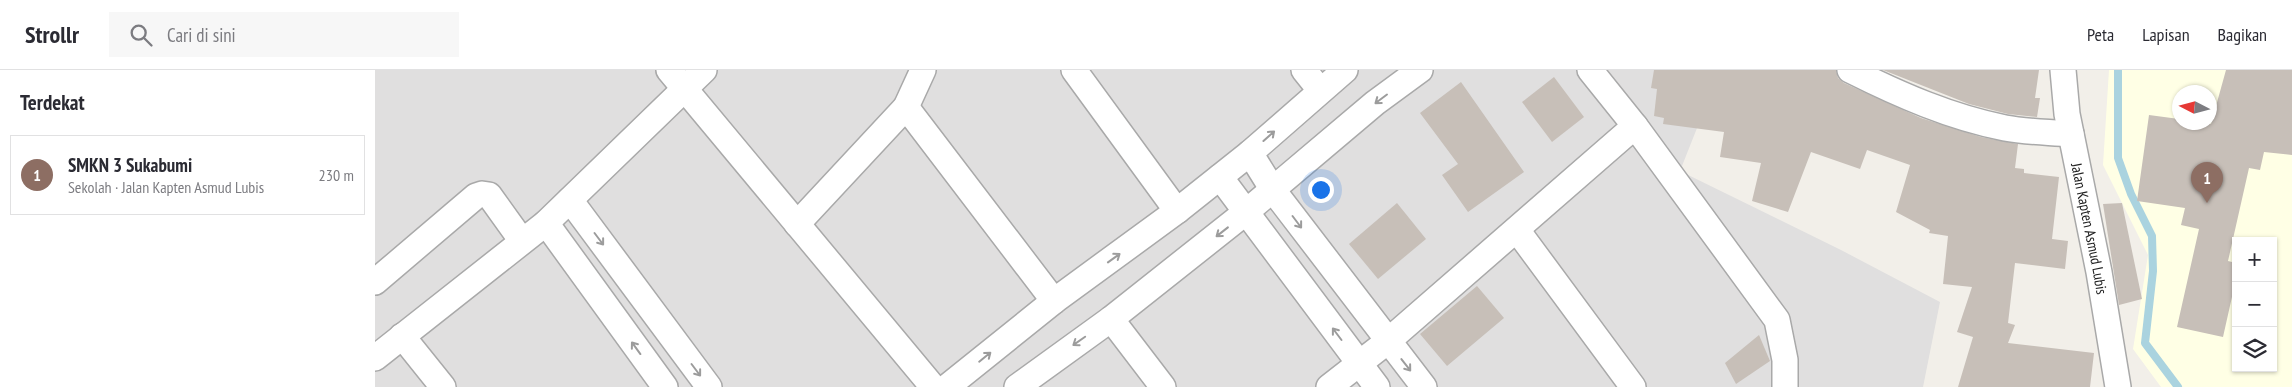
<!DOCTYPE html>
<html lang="id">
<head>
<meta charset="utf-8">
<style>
	body { margin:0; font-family:"PT Sans Narrow",sans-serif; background:#f7f7f7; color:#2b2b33 }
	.controls { position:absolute; right:15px; bottom:15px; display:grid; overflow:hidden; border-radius:0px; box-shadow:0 1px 4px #0004 }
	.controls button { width:45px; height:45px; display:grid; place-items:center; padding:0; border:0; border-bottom:1px solid #e1e1e2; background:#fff; color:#2b2b33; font:25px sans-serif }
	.compass { position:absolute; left:1797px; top:15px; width:45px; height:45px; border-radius:50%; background:#fff; box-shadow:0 1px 4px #0004; rotate:276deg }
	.you { position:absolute; left:945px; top:119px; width:18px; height:18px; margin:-12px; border:4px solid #fff; border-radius:50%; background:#1a73e8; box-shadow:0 0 0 8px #1a73e833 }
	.badge { display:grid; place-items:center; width:32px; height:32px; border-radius:50%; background:#d40000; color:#fff; font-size:16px; font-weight:700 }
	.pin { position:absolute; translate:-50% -41px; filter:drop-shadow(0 1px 2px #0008) }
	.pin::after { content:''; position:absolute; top:26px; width:18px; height:15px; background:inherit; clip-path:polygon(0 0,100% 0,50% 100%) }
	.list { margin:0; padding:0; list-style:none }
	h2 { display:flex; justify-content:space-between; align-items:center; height:65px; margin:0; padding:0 20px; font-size:21px }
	h2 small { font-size:16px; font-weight:400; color:#7c7c81 }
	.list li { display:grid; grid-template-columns:32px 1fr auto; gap:15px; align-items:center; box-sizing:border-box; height:80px; margin:0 10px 10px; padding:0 10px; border:1px solid #e1e1e2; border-radius:0px }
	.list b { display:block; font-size:19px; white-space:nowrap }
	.list p { margin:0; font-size:16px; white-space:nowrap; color:#7c7c81 }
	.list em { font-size:16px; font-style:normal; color:#7c7c81 }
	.icon { flex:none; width:28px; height:28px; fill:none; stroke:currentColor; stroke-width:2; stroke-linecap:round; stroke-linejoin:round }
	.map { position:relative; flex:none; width:1917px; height:317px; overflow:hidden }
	header { display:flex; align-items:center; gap:30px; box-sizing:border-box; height:70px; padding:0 25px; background:#fff; border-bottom:1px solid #e1e1e2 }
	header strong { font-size:24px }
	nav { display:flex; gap:28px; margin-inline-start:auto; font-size:18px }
	.search { width:350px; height:45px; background:#f7f7f7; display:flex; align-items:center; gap:12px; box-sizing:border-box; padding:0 18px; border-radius:0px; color:#7c7c81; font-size:19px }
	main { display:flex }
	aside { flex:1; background:#fff }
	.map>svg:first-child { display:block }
	.residential { fill:#e0dfdf }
	.education { fill:#ffffe5; fill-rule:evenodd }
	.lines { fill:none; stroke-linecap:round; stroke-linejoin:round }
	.stream { stroke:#aad3df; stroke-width:8 }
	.building { fill:#c7bfb8 }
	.street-casing { stroke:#a9a9a9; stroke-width:28 }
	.street { stroke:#fff; stroke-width:25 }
	.oneway { stroke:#9c9c9c }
	.labels { text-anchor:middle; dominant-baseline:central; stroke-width:4.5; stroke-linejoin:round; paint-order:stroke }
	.street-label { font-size:15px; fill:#222; stroke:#fff }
</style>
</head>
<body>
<header>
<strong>Strollr</strong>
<div class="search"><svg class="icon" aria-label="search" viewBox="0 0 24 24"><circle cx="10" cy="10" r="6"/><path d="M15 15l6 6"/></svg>Cari di sini</div>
<nav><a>Peta</a><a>Lapisan</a><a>Bagikan</a></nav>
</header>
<main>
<aside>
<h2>Terdekat<small></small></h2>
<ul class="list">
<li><span class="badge" style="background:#8d6e63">1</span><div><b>SMKN 3 Sukabumi</b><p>Sekolah · Jalan Kapten Asmud Lubis</p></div><em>230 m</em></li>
</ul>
</aside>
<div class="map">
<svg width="1917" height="317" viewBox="0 0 1917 317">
	<rect width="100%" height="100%" fill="#f2efe9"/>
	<path class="residential" d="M0 0H1345L1305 101 1466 180 1565 232 1548 317H0Z"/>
	<path class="education" d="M1734 0H1917V317H1786L1758 279 1773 185 1728 95ZM1804 22H1834V52H1804ZM1861 171H1898V298H1861Z"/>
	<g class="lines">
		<path class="stream" d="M1743 0V88L1756 124 1777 166 1778 201 1770 273 1803 317"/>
	</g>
	<g class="building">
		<path d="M1279 0H1461L1463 8 1469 13 1546 48 1606 67 1643 74 1640 98 1649 99V103L1684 107 1677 169 1693 171 1690 199 1640 193 1633 253 1640 255 1633 273 1719 283 1715 317H1583L1598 267 1582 262 1597 217 1568 214 1573 166 1554 163 1555 160 1521 142 1535 95 1492 80 1485 99 1436 82 1413 142 1377 131 1386 93 1345 87 1349 62 1288 54 1289 48 1279 46 1282 19 1276 18Z"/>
		<path d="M1508 0H1664L1660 28H1665L1662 47 1633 44 1594 34Z"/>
		<path d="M1851 0H1917V85L1889 82 1885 100 1874 98 1853 191 1861 193V209L1848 267 1802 257 1824 159 1806 155 1810 138 1762 131 1774 45 1804 49V52L1836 54Z"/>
		<path d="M1179 7 1209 47 1177 72 1147 32Z"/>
		<path d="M1086 12 1149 102 1093 142 1067 105 1083 94 1045 43Z"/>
		<path d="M1022 133 1051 169 1003 209 974 174Z"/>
		<path d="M1747 133 1767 229 1744 235 1728 134Z"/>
		<path d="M1102 216 1129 248 1072 296 1045 264Z"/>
		<path d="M1384 265 1395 291 1361 314 1350 293Z"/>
	</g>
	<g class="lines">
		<g class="street-casing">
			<g id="street">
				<path d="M294 0 558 317"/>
				<path d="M699 0 802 141"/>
				<path d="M929 0 945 20"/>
				<path d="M1215 0 1260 56 1402 250 1410 290V317"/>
				<path d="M1475 0C1525 25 1575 47 1630 58 1651 62 1674 62 1696 64"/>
				<path id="s1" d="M1688 0 1692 44 1724 202 1743 317"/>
				<path d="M531 37 679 231"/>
				<path d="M875 83 898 120 1049 317"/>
				<path d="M845 107 1002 317"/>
				<path d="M195 130 334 317"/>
				<path d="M171 153 290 317"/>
				<path d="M422 154 531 37 548 0"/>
				<path d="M1142 160 1258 317"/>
				<path d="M0 212 101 126 107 124 114 125 147 171"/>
				<path d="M736 249 788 317"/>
				<path d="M27 266 68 317"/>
				<path d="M0 288 171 153 329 0"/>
				<path d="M572 317 679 231 802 141 875 83 970 0"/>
				<path d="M642 317 736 249 871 142 1000 33 1045 0"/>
				<path d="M954 317 1013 271 1260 56"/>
			</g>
		</g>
		<use href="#street" class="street"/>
	</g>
	<defs><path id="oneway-shaft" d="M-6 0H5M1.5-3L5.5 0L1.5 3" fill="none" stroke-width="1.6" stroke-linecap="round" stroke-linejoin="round" transform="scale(1.25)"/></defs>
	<g class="oneway">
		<use href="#oneway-shaft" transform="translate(1006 29) rotate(143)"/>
		<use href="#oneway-shaft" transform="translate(894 66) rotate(-42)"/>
		<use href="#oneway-shaft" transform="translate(922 152) rotate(53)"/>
		<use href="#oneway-shaft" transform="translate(847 162) rotate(142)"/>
		<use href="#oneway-shaft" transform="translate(224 169) rotate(53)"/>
		<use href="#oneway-shaft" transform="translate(739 188) rotate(-36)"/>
		<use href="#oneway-shaft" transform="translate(962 264) rotate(-127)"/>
		<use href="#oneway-shaft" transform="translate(704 271) rotate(145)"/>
		<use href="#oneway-shaft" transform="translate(261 278) rotate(-126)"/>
		<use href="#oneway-shaft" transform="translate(610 287) rotate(-39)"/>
		<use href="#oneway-shaft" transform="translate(1031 295) rotate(52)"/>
		<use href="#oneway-shaft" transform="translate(321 300) rotate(53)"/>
	</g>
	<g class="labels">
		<g class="street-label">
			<text stroke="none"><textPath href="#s1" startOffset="161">Jalan Kapten Asmud Lubis</textPath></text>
		</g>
	</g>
</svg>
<div class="controls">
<button>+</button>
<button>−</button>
<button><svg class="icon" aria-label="layers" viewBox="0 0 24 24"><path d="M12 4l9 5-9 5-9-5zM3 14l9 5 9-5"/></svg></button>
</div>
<svg class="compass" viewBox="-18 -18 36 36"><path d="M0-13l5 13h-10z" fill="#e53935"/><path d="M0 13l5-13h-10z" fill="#7c7c81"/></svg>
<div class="you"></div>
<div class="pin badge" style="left:1832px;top:133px;background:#8d6e63">1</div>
</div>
</main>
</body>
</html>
